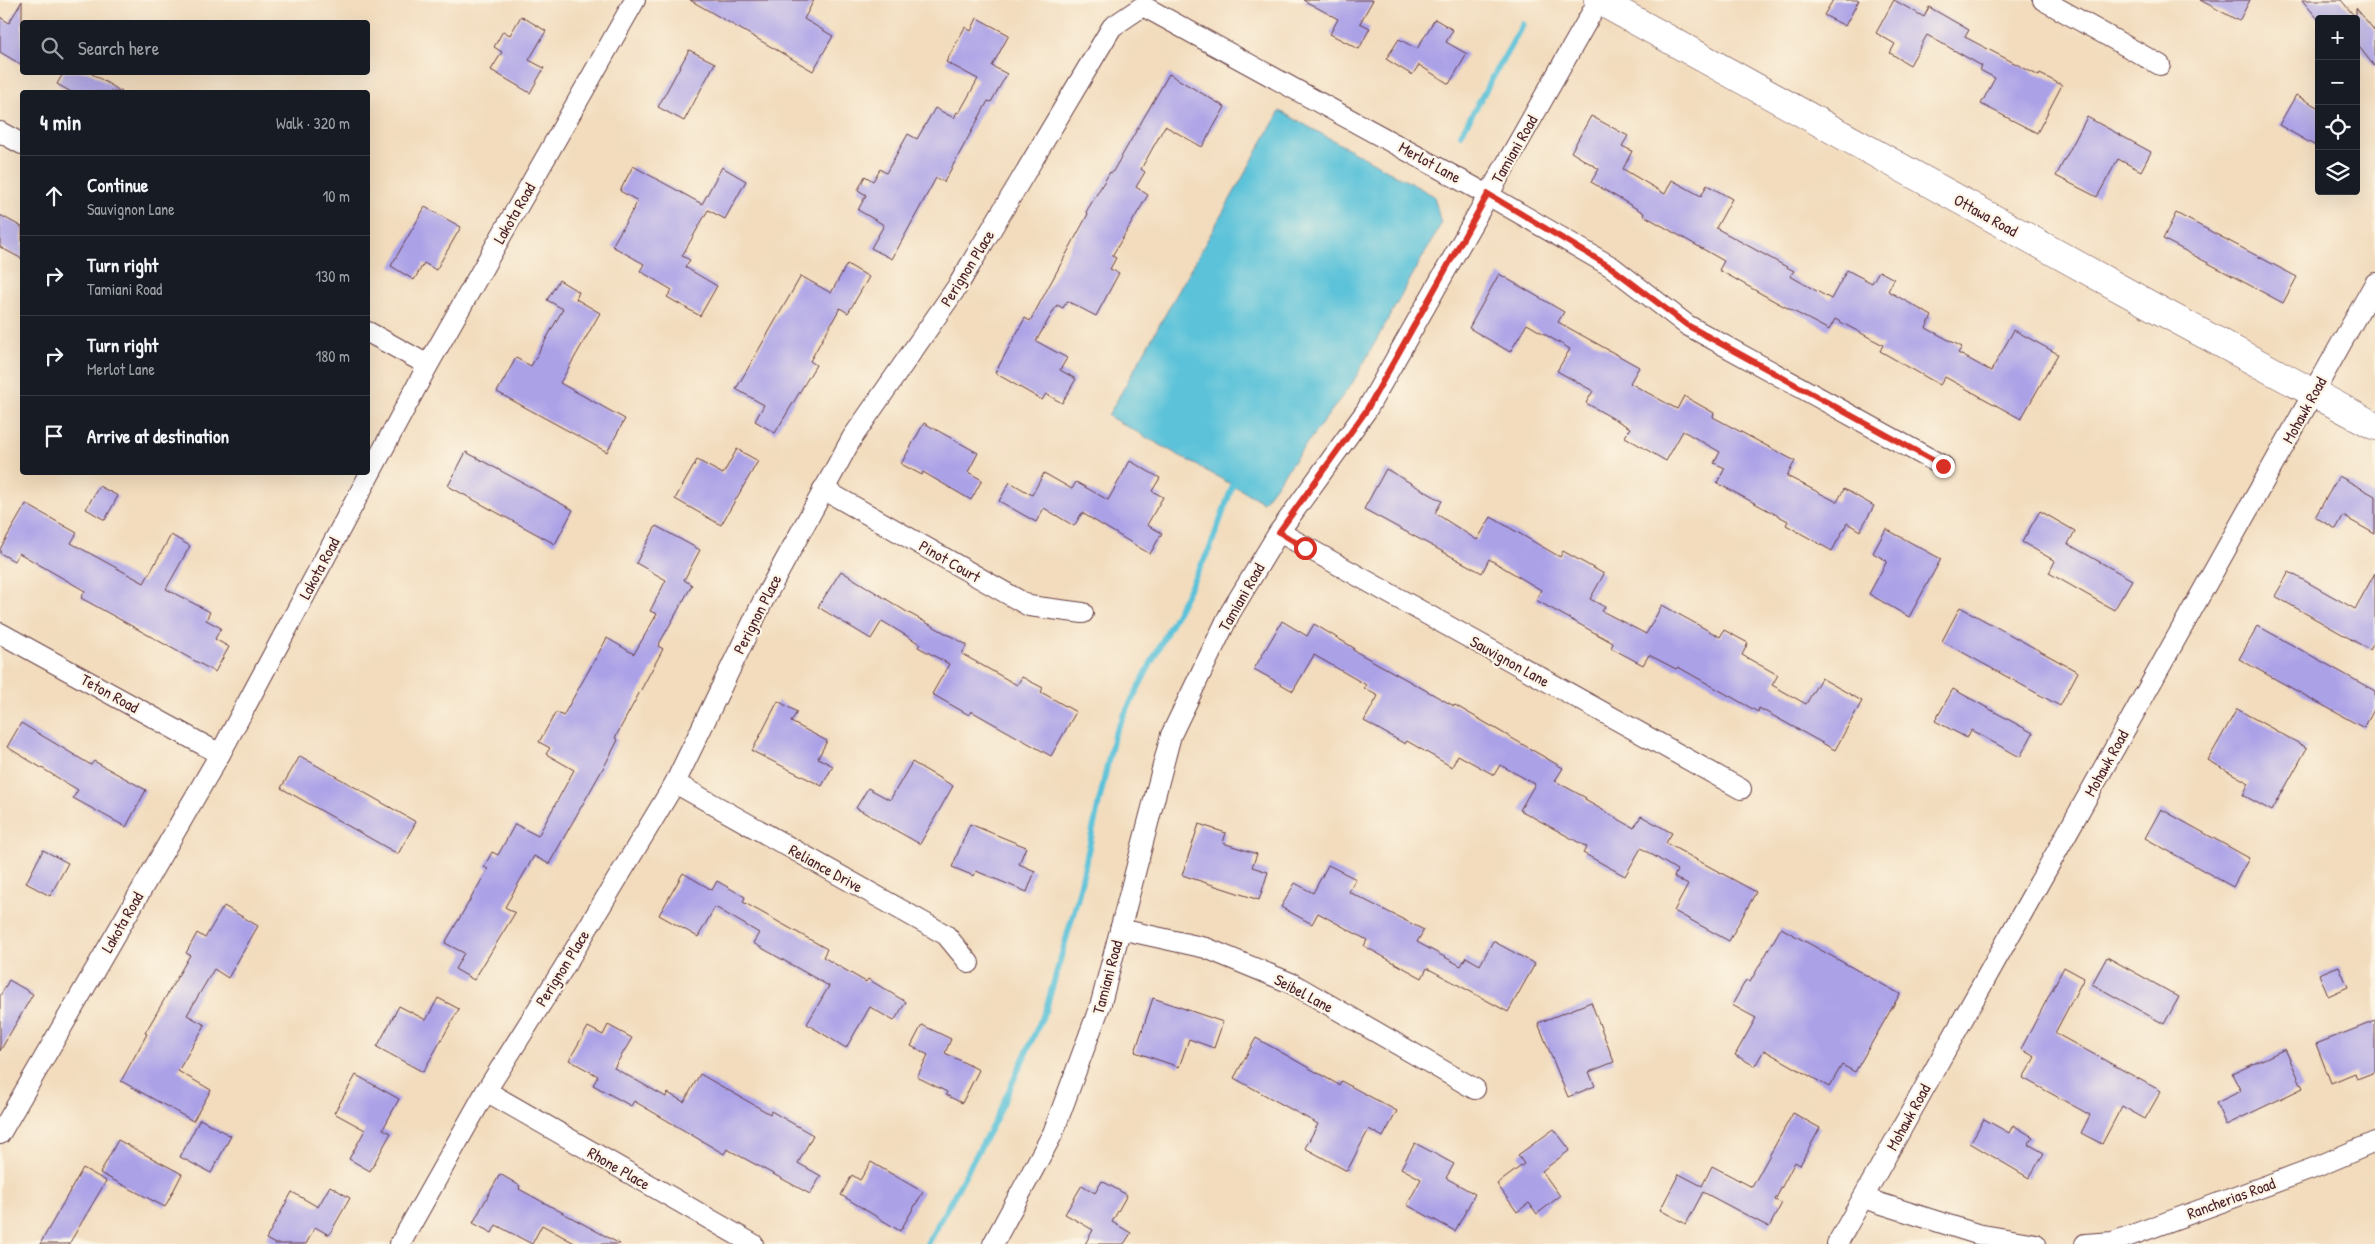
<!DOCTYPE html>
<html lang="en">
<head>
<meta charset="utf-8">
<style>
	body { margin:0; font-family:"Patrick Hand",sans-serif; background:#20242c; color:#f1f3f6 }
	.controls { position:absolute; right:15px; top:15px; display:grid; overflow:hidden; border-radius:5px; box-shadow:0 5px 20px #0002 }
	.controls button { width:45px; height:45px; display:grid; place-items:center; padding:0; border:0; border-bottom:1px solid #363941; background:#171b24; color:#f1f3f6; font:25px sans-serif }
	.stop { position:absolute; width:15px; height:15px; margin:-11px; border:4px solid #d93025; border-radius:50%; background:#fff }
	.stop.end { background:#d93025; border-color:#fff; box-shadow:0 1px 5px #0008 }
	.list { margin:0; padding:0; list-style:none }
	h2 { display:flex; justify-content:space-between; align-items:center; height:65px; margin:0; padding:0 20px; font-size:21px }
	h2 small { font-size:16px; font-weight:400; color:#9ea1a6 }
	.list li { display:grid; grid-template-columns:32px 1fr auto; gap:15px; align-items:center; box-sizing:border-box; height:80px; padding:0 20px; border-top:1px solid #363941 }
	.list b { display:block; font-size:19px; white-space:nowrap }
	.list p { margin:0; font-size:16px; white-space:nowrap; color:#9ea1a6 }
	.list em { font-size:16px; font-style:normal; color:#9ea1a6 }
	.icon { flex:none; width:28px; height:28px; fill:none; stroke:currentColor; stroke-width:2; stroke-linecap:round; stroke-linejoin:round }
	.map { position:relative; flex:none; width:2375px; height:1244px; overflow:hidden }
	.search { position:absolute; background:#171b24; box-shadow:0 5px 20px #0002; left:20px; top:20px; width:350px; height:55px; display:flex; align-items:center; gap:12px; box-sizing:border-box; padding:0 18px; border-radius:5px; color:#9ea1a6; font-size:19px }
	.panel { position:absolute; background:#171b24; box-shadow:0 5px 20px #0002; left:20px; top:90px; width:350px; height:385px; border-radius:5px }
	.map>svg:first-child { display:block }
	.water { fill:#5bc2d9; stroke:#527082 }
	.lines { fill:none; stroke-linecap:round; stroke-linejoin:round }
	.stream { stroke:#5bc2d9; stroke-width:6 }
	.building { fill:#aba1e7 }
	.street-casing { stroke:#633b41; stroke-width:22 }
	.secondary-casing { stroke:#633b41; stroke-width:29 }
	.street { stroke:#fff; stroke-width:20 }
	.secondary { stroke:#fff; stroke-width:28 }
	.route { stroke:#d93025; stroke-width:6 }
	.labels { text-anchor:middle; dominant-baseline:central; stroke-width:4.5; stroke-linejoin:round; paint-order:stroke }
	.street-label { font-size:16px; fill:#4a1f2b; stroke:#fcf5e5 }
</style>
</head>
<body>
<div class="map">
<svg width="2375" height="1244" viewBox="0 0 2375 1244">
	<rect width="100%" height="100%" fill="#fcf5e5"/>
	<filter id="ink" filterUnits="userSpaceOnUse"><feTurbulence type="fractalNoise" baseFrequency=".02" numOctaves="2"/><feDisplacementMap in="SourceGraphic" scale="10" xChannelSelector="R" yChannelSelector="G"/><feConvolveMatrix kernelMatrix="1 2 1 2 8 2 1 2 1" color-interpolation-filters="sRGB"/></filter>
	<filter id="wash" filterUnits="userSpaceOnUse"><feTurbulence type="fractalNoise" baseFrequency=".0096" numOctaves="4" result="noise"/><feDisplacementMap in="SourceGraphic" scale="20" xChannelSelector="R" yChannelSelector="G"/><feGaussianBlur stdDeviation="1.12" result="paint"/><feColorMatrix in="noise" values="0 0 0 0 0 0 0 0 0 0 0 0 0 0 0 0 0 1.4 0 .05"/><feComposite in="paint" operator="in"/></filter>
	<g filter="url(#wash)">
		<rect width="100%" height="100%" fill="#f2dcbd"/>
		<path class="water" d="M1280 111 1434 196 1441 224 1353 382 1263 502 1108 416Z"/>
		<g class="lines">
			<g class="stream">
				<path d="M1461 134 1523 24"/>
				<path d="M927 1244 996 1119 1046 1009 1077 901 1114 735 1210 548 1235 479"/>
			</g>
		</g>
		<g id="blocks">
			<g class="building">
				<path d="M690 0H814L804 19 833 36 813 71Z"/>
				<path d="M1303 0H1373L1360 23 1370 28 1359 49 1330 34 1338 19Z"/>
				<path d="M1833 0H1859L1845 26 1824 15Z"/>
				<path d="M1894 0 1924 17 1929 7 1969 30 1965 37 2039 76 2040 74 2062 85 2037 133 1981 104 1995 78 1980 70 1982 66 1927 35 1910 65 1890 53 1895 44 1876 33Z"/>
				<path d="M2200 0H2250L2239 21Z"/>
				<path d="M2302 0H2341L2356 18V8L2375 31V67L2356 43V19H2318Z"/>
				<path d="M22 1V65L0 52V17L9 23Z"/>
				<path d="M521 16 546 31 529 60 544 68 530 93 491 70 502 52 494 47 503 31 510 35Z"/>
				<path d="M977 18 1009 35 992 66 1007 74 991 102 988 101 944 182 936 178 892 259 871 248 884 225 858 210 866 195 858 190 865 176 873 181 880 169 886 173 908 134 917 139 935 108 954 118 957 112 959 113 978 79 946 62 965 27 971 31Z"/>
				<path d="M1435 19 1453 30 1446 42 1467 54 1449 84 1419 65 1412 75 1386 59 1399 39 1417 49Z"/>
				<path d="M689 50 715 63 684 121 658 107Z"/>
				<path d="M64 72H89L122 92H71L57 84Z"/>
				<path d="M1169 74 1225 107 1202 147 1165 126 1141 169 1145 172 1136 187 1148 195 1112 256 1116 258 1110 269 1119 273 1096 316 1067 301 1063 308 1057 305 1036 341 1067 358 1060 370 1076 379 1062 403 1046 394 1042 400 995 373 1025 318 1030 321 1088 214 1086 212 1110 172 1112 173Z"/>
				<path d="M2296 95 2319 108V148L2279 125Z"/>
				<path d="M1591 116 1628 136 1622 146 1632 151 1623 169 1665 194 1672 180 1701 196 1707 185 1732 199 1716 228 1794 271 1790 276 1831 299 1847 270 1872 283 1879 271 1894 279 1888 291 1932 316 1926 328 1962 347 1958 353 1991 371 2014 330 2058 354 2021 419 1945 377 1940 385 1880 351 1883 345 1835 319 1829 330 1776 302 1719 270 1724 261 1643 215 1644 213 1591 182 1599 169 1571 152Z"/>
				<path d="M2087 117 2151 152 2141 171 2118 159 2097 197 2056 176Z"/>
				<path d="M633 166 702 204 722 167 746 181 725 219 708 210 682 256 690 260 685 267 717 286 700 316 667 297 672 290 640 271 644 264 612 246 638 201 620 191Z"/>
				<path d="M425 207 461 227 436 270 424 263 414 280 391 266Z"/>
				<path d="M2176 213 2297 277 2283 303 2163 239Z"/>
				<path d="M0 215 22 227V259L0 247Z"/>
				<path d="M847 264 869 277 848 313 840 308 810 361 816 365 775 433 755 421 764 405 736 389 801 276 831 293Z"/>
				<path d="M1499 274 1564 312 1558 322 1639 367 1630 383 1677 409 1684 396 1714 413 1713 417 1795 461 1787 476 1837 502 1844 489 1874 506 1860 531 1847 523 1832 551 1786 525 1788 521 1717 483 1725 468 1714 463 1720 452 1683 431 1666 461 1625 437 1630 428 1586 403 1593 391 1557 371 1570 349 1527 324 1510 352 1469 328Z"/>
				<path d="M559 280 579 292 576 299 600 313 560 383 625 419 607 452 497 392 516 358 531 366 563 309 547 300Z"/>
				<path d="M924 423 978 453 968 472 982 480 971 500 923 472 922 475 901 464Z"/>
				<path d="M737 449 758 461 721 525 675 499 697 460 723 474Z"/>
				<path d="M466 452 573 510 555 544 448 486Z"/>
				<path d="M1130 461 1160 478 1152 491 1163 497 1147 525 1162 533 1150 554 1082 513 1074 526 1044 508 1036 522 999 501 1010 482 1032 495 1044 473 1072 489 1076 482 1108 500Z"/>
				<path d="M1386 469 1442 501 1435 513 1477 540 1491 517 1560 557 1563 551 1604 574 1590 599 1605 607 1602 611 1646 634 1662 605 1720 637 1724 630 1748 643 1742 655 1778 675 1772 685 1806 704 1821 678 1862 701 1835 750 1759 708 1758 712 1678 667 1676 669 1649 655 1643 665 1611 648 1613 643 1536 600 1541 590 1489 559 1482 573 1364 509Z"/>
				<path d="M2339 476 2375 496V534L2343 516 2336 529 2315 517Z"/>
				<path d="M99 486 118 496 105 520 86 509Z"/>
				<path d="M26 504 77 533 71 543 144 583 171 535 190 546 166 589 210 612 206 620 221 628 215 639 229 647 215 672 81 598 85 591 19 553 14 561 0 553V549Z"/>
				<path d="M2040 511 2075 531 2068 544 2132 580 2114 610 2049 573 2055 561 2022 542Z"/>
				<path d="M656 526 700 550 684 580 692 585 658 646 663 649 615 738 618 740 606 763 549 864 534 856 505 907 515 913 474 980 455 969 464 953 445 943 488 869 484 867 492 852 498 855 515 824 538 836 574 770 546 754 550 748 539 742 556 712 563 716 607 638 634 654 657 614 650 611 666 580 636 563Z"/>
				<path d="M1886 529 1941 559 1909 617 1869 594 1887 561 1873 553Z"/>
				<path d="M841 571 907 612 967 645 962 654 1017 685 1022 677 1043 688 1041 692 1076 712 1051 756 971 711 969 715 932 694 949 664 918 647 920 644 882 621 871 639 818 607Z"/>
				<path d="M2289 572 2355 609 2375 573V641L2370 650 2275 596Z"/>
				<path d="M1960 607 2078 672 2060 706 1942 641Z"/>
				<path d="M1282 621 1307 636 1314 624 1354 648 1353 650 1454 706 1455 705 1563 768 1555 781 1586 798 1585 800 1634 828 1641 816 1672 833 1666 843 1756 892 1729 941 1674 911 1688 885 1674 877 1677 870 1641 848 1625 876 1583 853 1587 847 1520 810 1535 784 1500 765 1494 775 1458 755 1452 767 1407 741 1405 744 1364 721 1378 696 1364 688 1366 685 1314 655 1293 691 1254 669Z"/>
				<path d="M2258 626 2375 691V708L2364 728 2239 659Z"/>
				<path d="M1953 689 2033 733 2020 757 1971 730 1967 738 1935 721Z"/>
				<path d="M778 701 797 712 791 722 827 741 818 758 833 766 822 786 752 751Z"/>
				<path d="M2237 709 2307 748 2272 811 2243 795 2249 783 2208 760Z"/>
				<path d="M21 723 91 765 94 761 146 790 126 827 73 798 78 790 7 747Z"/>
				<path d="M300 756 416 822 398 854 281 788Z"/>
				<path d="M912 762 953 786 920 844 856 808 868 788 890 800Z"/>
				<path d="M2161 809 2249 858 2233 887 2145 838Z"/>
				<path d="M970 824 1026 847 1019 864 1035 871 1027 892 976 871 974 876 952 867Z"/>
				<path d="M1199 824 1226 833 1223 843 1257 854 1252 867 1268 872 1259 900 1182 875Z"/>
				<path d="M43 850 68 863 50 896 26 883Z"/>
				<path d="M1328 865 1356 879 1349 892 1424 930 1417 942 1461 966 1466 957 1480 965 1493 941 1535 964 1508 1012 1427 968 1422 978 1364 946 1367 940 1318 913 1312 924 1281 907 1295 883 1313 893Z"/>
				<path d="M683 873 712 890 717 881 745 897 743 902 827 949 823 957 866 982 868 979 906 1002 894 1021 870 1007 846 1048 807 1024 829 986 753 943 759 933 715 907 698 937 659 915Z"/>
				<path d="M224 906 258 926 228 978 214 969 187 1015 205 1025 178 1071 211 1090 193 1121 121 1081 147 1034 145 1033 190 955 186 953 197 933 205 938Z"/>
				<path d="M1781 928 1900 994 1855 1072 1842 1065 1829 1087 1764 1050 1755 1066 1735 1055 1756 1018 1732 1005 1746 980 1750 982Z"/>
				<path d="M2107 957 2179 997 2164 1024 2092 984Z"/>
				<path d="M2339 966 2348 987 2328 996 2319 974Z"/>
				<path d="M2064 967 2084 978 2055 1033 2161 1091 2145 1119 2122 1106 2102 1144 2081 1133 2090 1115 2023 1078 2035 1057 2021 1049Z"/>
				<path d="M9 980 33 994 0 1051V996Z"/>
				<path d="M438 998 459 1009 423 1072 377 1047 399 1006 426 1020Z"/>
				<path d="M1153 998 1223 1022 1214 1048 1189 1039 1179 1067 1135 1052Z"/>
				<path d="M1591 1002 1614 1062 1589 1072 1595 1086 1568 1097 1538 1023Z"/>
				<path d="M2375 1021V1072L2357 1079 2355 1073 2331 1083 2316 1044Z"/>
				<path d="M608 1025 632 1038 614 1068 666 1097 668 1093 684 1102 700 1074 770 1114 771 1111 813 1135 798 1163 821 1176 810 1194 727 1149 724 1154 634 1101 631 1106 593 1085 598 1076 569 1060 588 1027 603 1035Z"/>
				<path d="M922 1025 951 1039 945 1053 979 1070 962 1103 946 1095 947 1092 917 1077 928 1055 911 1046Z"/>
				<path d="M1256 1038 1339 1085 1341 1081 1397 1111 1383 1137 1369 1129 1347 1171 1305 1148 1318 1124 1234 1078Z"/>
				<path d="M2285 1049 2303 1088 2226 1125 2216 1103 2241 1091 2232 1074Z"/>
				<path d="M356 1075 399 1099 383 1129 391 1133 370 1171 349 1159 365 1130 334 1113Z"/>
				<path d="M1793 1113 1820 1128 1800 1165 1795 1162 1775 1200 1782 1203 1769 1227 1703 1192 1686 1224 1660 1210 1679 1174 1702 1186 1712 1166 1752 1187Z"/>
				<path d="M200 1119 231 1136 211 1173 180 1157Z"/>
				<path d="M1984 1119 2009 1133 2013 1125 2033 1137 2028 1144 2044 1153 2029 1178 1970 1143Z"/>
				<path d="M1554 1129 1570 1150 1542 1171 1560 1196 1537 1214 1529 1203 1517 1212 1497 1184 1524 1164 1518 1155Z"/>
				<path d="M118 1140 182 1174 165 1207 100 1173Z"/>
				<path d="M1415 1143 1454 1164 1446 1178 1475 1194 1455 1231 1407 1205 1421 1179 1401 1168Z"/>
				<path d="M871 1162 923 1192 900 1231 841 1195 852 1175 860 1180Z"/>
				<path d="M83 1168 106 1181 69 1244H40Z"/>
				<path d="M500 1174 520 1186 519 1189 620 1244H576L542 1225 532 1244 496 1225 492 1233 473 1223Z"/>
				<path d="M1102 1181 1127 1195 1112 1222 1131 1233 1124 1244H1085L1093 1230 1065 1214 1082 1185 1095 1193Z"/>
				<path d="M330 1186 350 1198 329 1235 315 1227 306 1244H275L266 1239 292 1192 318 1207Z"/>
			</g>
		</g>
	</g>
	<g filter="url(#ink)">
		<use href="#blocks" fill-opacity="0" stroke="#633b41" stroke-width="1"/>
		<g class="lines">
			<g class="street-casing">
				<g id="street">
					<path d="M2043 0 2160 65"/>
					<path d="M0 132 22 144"/>
					<path d="M368 332 428 365"/>
					<path d="M823 489 1029 606 1083 613"/>
					<path d="M1279 532 1741 789"/>
					<path d="M0 633 220 754"/>
					<path d="M675 783 946 935 969 963"/>
					<path d="M1120 929 1206 948 1293 984 1475 1089"/>
					<path d="M486 1091 753 1244"/>
					<path d="M0 1134 220 754 428 365 635 0"/>
					<path d="M1863 1198 1977 1234 2036 1244"/>
					<path d="M400 1244 486 1091 563 969 675 783 763 601 852 438 957 287 1112 27 1143 6 1488 195 1612 267 1687 325 1943 466"/>
					<path d="M993 1244 1053 1133 1101 1003 1171 735 1230 613 1279 532 1366 411 1599 0"/>
					<path d="M1837 1244 2375 283"/>
					<path d="M2085 1244 2113 1242 2314 1168 2375 1142"/>
				</g>
			</g>
			<g class="secondary-casing">
				<path id="secondary" d="M1598 0 2159 310 2375 426"/>
			</g>
			<use href="#street" class="street"/>
			<use href="#secondary" class="secondary"/>
		</g>
	</g>
	<g class="lines" filter="url(#ink)">
		<path class="route" d="M1305 548 1279 532 1366 411 1488 194 1612 268 1687 325 1943 466"/>
	</g>
	<g class="labels">
		<g class="street-label">
			<text transform="translate(1514 149) rotate(-60)">Tamiani Road</text>
			<text transform="translate(1430 162) rotate(29)">Merlot Lane</text>
			<text transform="translate(514 213) rotate(-60)">Lakota Road</text>
			<text transform="translate(1986 215) rotate(29)">Ottawa Road</text>
			<text transform="translate(967 268) rotate(-58)">Perignon Place</text>
			<text transform="translate(2304 410) rotate(-61)">Mohawk Road</text>
			<text transform="translate(950 561) rotate(30)">Pinot Court</text>
			<text transform="translate(319 568) rotate(-62)">Lakota Road</text>
			<text transform="translate(1241 597) rotate(-60)">Tamiani Road</text>
			<text transform="translate(757 614) rotate(-63)">Perignon Place</text>
			<text transform="translate(1510 661) rotate(29)">Sauvignon Lane</text>
			<text transform="translate(110 693) rotate(29)">Teton Road</text>
			<text transform="translate(2106 763) rotate(-61)">Mohawk Road</text>
			<text transform="translate(826 868) rotate(29)">Reliance Drive</text>
			<text transform="translate(122 922) rotate(-60)">Lakota Road</text>
			<text transform="translate(562 968) rotate(-58)">Perignon Place</text>
			<text transform="translate(1107 977) rotate(-75)">Tamiani Road</text>
			<text transform="translate(1304 993) rotate(28)">Seibel Lane</text>
			<text transform="translate(1908 1117) rotate(-61)">Mohawk Road</text>
			<text transform="translate(619 1168) rotate(30)">Rhone Place</text>
			<text transform="translate(2231 1198) rotate(-20)">Rancherias Road</text>
		</g>
	</g>
</svg>
<div class="controls">
<button>+</button>
<button>−</button>
<button><svg class="icon" aria-label="locate" viewBox="0 0 24 24"><circle cx="12" cy="12" r="6"/><path d="M12 2v4M12 18v4M2 12h4M18 12h4"/></svg></button>
<button><svg class="icon" aria-label="layers" viewBox="0 0 24 24"><path d="M12 4l9 5-9 5-9-5zM3 14l9 5 9-5"/></svg></button>
</div>
<div class="stop" style="left:1305px;top:548px"></div>
<div class="stop end" style="left:1943px;top:466px"></div>
<div class="search"><svg class="icon" aria-label="search" viewBox="0 0 24 24"><circle cx="10" cy="10" r="6"/><path d="M15 15l6 6"/></svg>Search here</div>
<section class="panel">
<h2>4 min<small>Walk · 320 m</small></h2>
<ul class="list">
<li><svg class="icon" aria-label="ahead" viewBox="0 0 24 24"><path d="M12 20V5M6 11l6-6 6 6"/></svg><div><b>Continue</b><p>Sauvignon Lane</p></div><em>10 m</em></li>
<li><svg class="icon" aria-label="right" viewBox="0 0 24 24"><path d="M7 20v-9h11M14 6l5 5-5 5"/></svg><div><b>Turn right</b><p>Tamiani Road</p></div><em>130 m</em></li>
<li><svg class="icon" aria-label="right" viewBox="0 0 24 24"><path d="M7 20v-9h11M14 6l5 5-5 5"/></svg><div><b>Turn right</b><p>Merlot Lane</p></div><em>180 m</em></li>
<li><svg class="icon" aria-label="arrive" viewBox="0 0 24 24"><path d="M6 21V4h12l-3 4 3 4H6"/></svg><div><b>Arrive at destination</b></div></li>
</ul>
</section>
</div>
</body>
</html>
